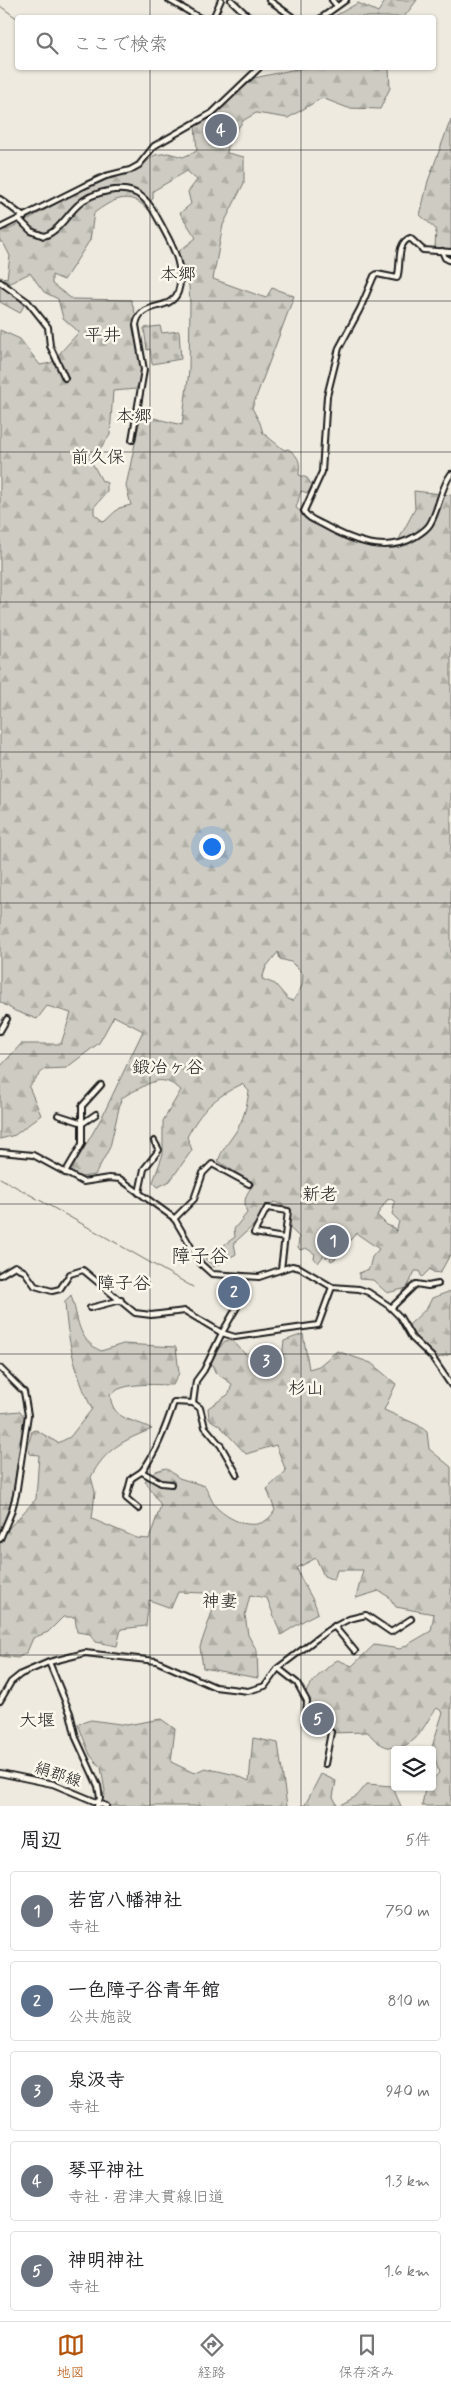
<!DOCTYPE html>
<html lang="ja">
<head>
<meta charset="utf-8">
<style>
	body { margin:0; font-family:Mynerve,"Klee One",sans-serif; background:#f6f6f6; color:#202124 }
	.controls { position:absolute; right:15px; bottom:15px; display:grid; overflow:hidden; border-radius:5px; box-shadow:0 1px 4px #0004 }
	.controls button { width:45px; height:45px; display:grid; place-items:center; padding:0; border:0; border-bottom:1px solid #e0e0e0; background:#fff; color:#202124; font:25px sans-serif }
	.you { position:absolute; left:211px; top:846px; width:18px; height:18px; margin:-12px; border:4px solid #fff; border-radius:50%; background:#1a73e8; box-shadow:0 0 0 8px #1a73e833 }
	.badge { display:grid; place-items:center; width:32px; height:32px; border-radius:50%; background:#b45309; color:#fff; font-size:16px; font-weight:700 }
	.pin { position:absolute; translate:-50% -50%; border:2px solid #fff; box-shadow:0 1px 5px #0006 }
	.list { margin:0; padding:0; list-style:none }
	h2 { display:flex; justify-content:space-between; align-items:center; height:65px; margin:0; padding:0 20px; font-size:21px }
	h2 small { font-size:16px; font-weight:400; color:#757577 }
	.list li { display:grid; grid-template-columns:32px 1fr auto; gap:15px; align-items:center; box-sizing:border-box; height:80px; margin:0 10px 10px; padding:0 10px; border:1px solid #e0e0e0; border-radius:5px }
	.list b { display:block; font-size:19px; white-space:nowrap }
	.list p { margin:0; font-size:16px; white-space:nowrap; color:#757577 }
	.list em { font-size:16px; font-style:normal; color:#757577 }
	.icon { flex:none; width:28px; height:28px; fill:none; stroke:currentColor; stroke-width:2; stroke-linecap:round; stroke-linejoin:round }
	.map { position:relative; flex:none; width:451px; height:1806px; overflow:hidden }
	.search { position:absolute; background:#fff; box-shadow:0 1px 4px #0004; left:15px; right:15px; top:15px; height:55px; display:flex; align-items:center; gap:12px; box-sizing:border-box; padding:0 18px; border-radius:5px; color:#757577; font-size:19px }
	.sheet { height:515px; background:#fff }
	nav { display:flex; justify-content:space-around; align-items:center; box-sizing:border-box; height:70px; border-top:1px solid #e0e0e0; background:#fff; font-size:14px; color:#757577 }
	nav a { display:grid; justify-items:center; gap:2px }
	nav .on { color:#b45309 }
	.map>svg:first-child { display:block }
	.forest { fill:url(#forest-firs); stroke:#75746f; fill-rule:evenodd }
	.cemetery { fill:url(#cemetery-stones); stroke:#75746f }
	.lines { fill:none; stroke-linecap:round; stroke-linejoin:round }
	.stream { stroke:#6f6d69; stroke-width:1 }
	.minor-casing { stroke:#1c1c1c; stroke-width:8 }
	.major-casing { stroke:#1c1c1c; stroke-width:8 }
	.minor { stroke:#fbf7ec; stroke-width:4 }
	.major { stroke:#fbf7ec; stroke-width:4.5 }
	.grid { fill:none; stroke:#1c1c1c; stroke-width:1; stroke-opacity:0.55 }
	.labels { text-anchor:middle; dominant-baseline:central; stroke-width:5; stroke-linejoin:round; paint-order:stroke }
	.street-label { font-size:16px; fill:#1c1c1c; stroke:#fbf7ec }
	.neighbourhood-label { font-size:18px; fill:#1c1c1c; stroke:#fbf7ec }
	.quarter-label { font-size:19px; fill:#1c1c1c; stroke:#fbf7ec }
</style>
</head>
<body>
<div class="map">
<svg width="451" height="1806" viewBox="0 0 451 1806">
	<defs>
		<pattern id="forest-firs" width="22" height="20" patternUnits="userSpaceOnUse" patternTransform="scale(1.25)"><rect width="22" height="20" fill="#ceccc2"/><path d="M5 1l3.5 6h-7zM16 11l3.5 6h-7z" fill="#b0afa6"/></pattern>
		<pattern id="cemetery-stones" width="16" height="16" patternUnits="userSpaceOnUse" patternTransform="scale(1.25)"><rect width="16" height="16" fill="#ceccc2"/><path d="M2 7V4a2 2 0 0 1 4 0v3zM10 15v-3a2 2 0 0 1 4 0v3z" fill="#b0afa6"/></pattern>
	</defs>
	<rect width="100%" height="100%" fill="#eeeadf"/>
	<filter id="ink" filterUnits="userSpaceOnUse"><feTurbulence type="fractalNoise" baseFrequency=".02" numOctaves="2"/><feDisplacementMap in="SourceGraphic" scale="10" xChannelSelector="R" yChannelSelector="G"/><feConvolveMatrix kernelMatrix="1 2 1 2 8 2 1 2 1" color-interpolation-filters="sRGB"/></filter>
	<g filter="url(#ink)">
		<g class="forest">
			<path d="M386 0H417L404 17H333L358 3 378 12Z"/>
			<path d="M301 68H389L390 88 380 109 348 108 322 98 288 118 256 113 244 120 229 140 227 153 244 157V183L223 225 213 279 266 298 272 288 294 296 252 408 260 423 263 433 284 450 288 449C300 457 300 462 299 475L307 478 312 485 308 493 301 491 296 508C325 531 356 542 394 543L396 547 399 546 398 541 415 509 414 491 451 495V1253L440 1273 433 1272 430 1269 422 1277 419 1271H415L407 1288 387 1293 373 1280 359 1279V1273L369 1269 372 1257 379 1249 356 1233 335 1259 331 1261 330 1259 331 1255 342 1246 340 1239 328 1257H325L330 1251V1247L318 1263 314 1258 315 1254 306 1248 300 1250 298 1247 299 1237 289 1227 291 1209 275 1202 264 1207 256 1223 234 1243 236 1254 214 1267 205 1259 235 1237 234 1229 247 1213C243 1200 245 1195 254 1184L218 1161C222 1150 228 1143 235 1133 243 1121 247 1106 249 1091L242 1084C215 1097 201 1110 187 1137L192 1150 170 1181 158 1187 153 1182 163 1154V1121L181 1090C166 1078 158 1078 142 1087 135 1091 128 1093 121 1099L110 1147 95 1175 81 1177 70 1172 102 1117 143 1031 114 1016 99 1043 66 1068 44 1069 29 1087 41 1115 15 1135 0 1139V1067L21 1044H61L71 1013 47 1006 37 1019 15 1011 0 1002V330L20 339 40 365 51 363 79 332 63 318 58 299 44 292 30 273 6 285 24 305 20 313 0 302V277L7 278 10 256 3 242H0V230L10 229 96 182 140 167 155 155 168 153 183 157 197 151 195 126 212 117 254 78ZM187 171 197 180 188 192 191 204 180 213 196 238 178 252 189 286 190 303 189 371 182 425 141 415 126 486 131 505 119 508 104 522 94 514V507L107 492V483L102 481 91 461 110 435 113 391 136 389 146 368 139 326 131 300 72 299 52 284V275L64 280 90 240 94 213C112 200 128 190 146 208L153 198V191ZM278 952 280 959 291 962 303 974 302 986 293 1001 288 999 275 984 262 979 266 967ZM391 1199 395 1202 392 1214 399 1221 396 1233 395 1228 387 1225 377 1215 387 1200Z"/>
			<path d="M451 119V258L435 247 436 229 420 215 428 181Z"/>
			<path d="M451 1291V1354L438 1358 418 1342 409 1325 427 1308 432 1298Z"/>
			<path d="M71 1295C79 1318 76 1339 101 1351L123 1344 176 1347 179 1373 173 1385C154 1385 124 1381 110 1395 113 1422 133 1418 152 1429 124 1440 105 1449 91 1477L95 1492 92 1519 137 1538 149 1539 161 1505 145 1481 156 1471 166 1468 179 1478 205 1486C209 1493 211 1501 216 1507 232 1523 262 1535 275 1510L267 1489 286 1471 276 1445 246 1454 220 1426 209 1419 208 1408 229 1394 232 1384 215 1372 210 1359 225 1341 232 1340 244 1353 260 1366 272 1365 282 1359 284 1341 303 1334 309 1369 319 1366 337 1351 371 1363 396 1384 384 1410 418 1425 427 1432 429 1449 451 1467V1806H422L425 1788 432 1787V1780L439 1773 432 1747 443 1712 437 1708C428 1717 422 1735 411 1742 394 1754 378 1746 368 1732L328 1733 315 1728C295 1692 307 1686 334 1662L338 1660 352 1666 374 1645 400 1649 431 1631 434 1614 396 1607 389 1597 379 1591 356 1598 363 1570H337L334 1580 324 1576 316 1558 297 1568C302 1585 314 1597 318 1613L308 1618 281 1635 267 1598 250 1595 245 1615 248 1635 257 1651 258 1678 203 1668 200 1647 213 1609 205 1593 178 1592 171 1608 149 1600 146 1626 121 1629 117 1646 96 1642 90 1634 77 1632 75 1617H63L48 1632 33 1638 27 1652 18 1658 0 1656V1542L9 1528 36 1499 39 1455 30 1454 28 1446 32 1431 36 1430 58 1443 70 1437 92 1409C75 1374 67 1339 65 1301Z"/>
			<path d="M20 1411 24 1417 13 1494 0 1536V1413Z"/>
			<path d="M161 1719 175 1729 171 1762 194 1773 205 1768 236 1775 249 1781 253 1738 278 1743 287 1806H100L105 1791 101 1768 90 1755 78 1724 91 1720 127 1725Z"/>
			<path d="M321 1774 336 1781 333 1797 338 1806 357 1796 367 1784 392 1786 401 1806H300L305 1805Z"/>
		</g>
		<path class="cemetery" d="M160 326 162 333 179 331 181 359 152 364 150 349 147 350 144 328Z"/>
		<g class="lines">
			<g class="stream">
				<path d="M0 6 18 19"/>
				<path d="M0 1178 118 1244"/>
				<path d="M121 1246 193 1287"/>
			</g>
			<g class="minor-casing">
				<g id="minor">
					<path d="M169 0 200 18"/>
					<path d="M231 0 250 18"/>
					<path d="M269 0 294 18"/>
					<path d="M332 0 337 6"/>
					<path d="M213 18 221 0"/>
					<path d="M321 18 346 0"/>
					<path d="M0 199 24 217"/>
					<path d="M20 220 31 231 44 236C58 232 67 215 78 205 86 197 97 193 108 191 142 184 150 204 164 230 174 248 185 271 178 292 170 313 140 299 136 325L144 370 132 440"/>
					<path d="M0 228 84 186 106 176 130 170 139 165 154 146 212 113 259 68"/>
					<path d="M442 251 445 258 451 261"/>
					<path d="M451 252 423 250 410 238C395 244 402 266 397 278L377 274 374 276 360 309 339 348 327 396 322 472 304 511C307 518 316 521 322 524 350 540 386 555 416 536 421 533 427 529 430 524 439 509 440 489 451 474"/>
					<path d="M0 282 28 302 48 327 50 346 65 378"/>
					<path d="M0 1031 7 1019"/>
					<path d="M58 1115 83 1123 96 1114"/>
					<path d="M0 1152 33 1155 83 1182 109 1178 120 1179 174 1218 201 1264 212 1274 259 1277 292 1266 300 1268 332 1287 359 1289 368 1292 389 1306 400 1317 412 1338 432 1357 451 1385"/>
					<path d="M65 1173 82 1144V1106L101 1085"/>
					<path d="M139 1193 144 1169 159 1150 154 1141"/>
					<path d="M174 1219 194 1199 203 1173 212 1164 249 1184"/>
					<path d="M281 1269 288 1211 267 1208 254 1233 284 1238"/>
					<path d="M0 1275 15 1266 25 1272 35 1286 52 1291 60 1289 70 1274 83 1270 135 1313 151 1315 185 1311 222 1333 235 1337 318 1325 332 1287"/>
					<path d="M90 1308 121 1300"/>
					<path d="M391 1308 416 1284 428 1286 438 1284"/>
					<path d="M0 1368 24 1392 28 1415 16 1495 11 1513 0 1539"/>
					<path d="M193 1403 196 1381 204 1370 222 1333 245 1293 244 1277"/>
					<path d="M142 1472 161 1483 171 1484"/>
					<path d="M139 1509 126 1498 131 1479C135 1475 140 1474 143 1470 157 1451 167 1424 174 1402L193 1403 200 1408 205 1427 221 1446 237 1474"/>
					<path d="M334 1626 355 1651"/>
					<path d="M49 1662 70 1713 76 1738 98 1786 100 1798 97 1806"/>
					<path d="M278 1668 297 1683 307 1701 306 1716 310 1722 331 1732 325 1764"/>
					<path d="M0 1701 11 1682 21 1674 49 1662 85 1653 156 1661 215 1687 248 1691 265 1686 278 1668 328 1630 349 1619 366 1615 391 1632 411 1619"/>
				</g>
			</g>
			<g class="major-casing">
				<path id="major" d="M0 1773 53 1784 106 1806"/>
			</g>
			<use href="#minor" class="minor"/>
			<use href="#major" class="major"/>
		</g>
	</g>
	<path class="grid" d="M150 0V18M301 0V18M150 68V1806M301 68V1806M0 150H451M0 301H451M0 452H451M0 602H451M0 752H451M0 903H451M0 1054H451M0 1204H451M0 1354H451M0 1505H451M0 1655H451"/>
	<g class="labels">
		<g class="street-label">
			<text transform="translate(58 1775) rotate(18)">絹郡線</text>
		</g>
		<g class="neighbourhood-label">
			<text x="178" y="275">本郷</text>
			<text x="103" y="336">平井</text>
			<text x="134" y="417">本郷</text>
			<text x="98" y="458">前久保</text>
			<text x="168" y="1068">鍛冶ヶ谷</text>
			<text x="320" y="1195">新老</text>
			<text x="124" y="1284">障子谷</text>
			<text x="306" y="1389">杉山</text>
			<text x="220" y="1602">神妻</text>
			<text x="37" y="1721">大堰</text>
		</g>
		<g class="quarter-label">
			<text x="200" y="1256">障子谷</text>
		</g>
	</g>
</svg>
<div class="controls">
<button><svg class="icon" aria-label="layers" viewBox="0 0 24 24"><path d="M12 4l9 5-9 5-9-5zM3 14l9 5 9-5"/></svg></button>
</div>
<div class="you"></div>
<div class="pin badge" style="left:333px;top:1241px;background:#6b7280">1</div>
<div class="pin badge" style="left:234px;top:1292px;background:#5c6f8a">2</div>
<div class="pin badge" style="left:266px;top:1361px;background:#6b7280">3</div>
<div class="pin badge" style="left:221px;top:130px;background:#6b7280">4</div>
<div class="pin badge" style="left:318px;top:1719px;background:#6b7280">5</div>
<div class="search"><svg class="icon" aria-label="search" viewBox="0 0 24 24"><circle cx="10" cy="10" r="6"/><path d="M15 15l6 6"/></svg>ここで検索</div>
</div>
<section class="sheet">
<h2>周辺<small>5件</small></h2>
<ul class="list">
<li><span class="badge" style="background:#6b7280">1</span><div><b>若宮八幡神社</b><p>寺社</p></div><em>750 m</em></li>
<li><span class="badge" style="background:#5c6f8a">2</span><div><b>一色障子谷青年館</b><p>公共施設</p></div><em>810 m</em></li>
<li><span class="badge" style="background:#6b7280">3</span><div><b>泉汲寺</b><p>寺社</p></div><em>940 m</em></li>
<li><span class="badge" style="background:#6b7280">4</span><div><b>琴平神社</b><p>寺社 · 君津大貫線旧道</p></div><em>1.3 km</em></li>
<li><span class="badge" style="background:#6b7280">5</span><div><b>神明神社</b><p>寺社</p></div><em>1.6 km</em></li>
</ul>
</section>
<nav>
<a class="on"><svg class="icon" aria-label="map" viewBox="0 0 24 24"><path d="M3 6l6-2 6 2 6-2v14l-6 2-6-2-6 2zM9 4v14M15 6v14"/></svg>地図</a>
<a><svg class="icon" aria-label="directions" viewBox="0 0 24 24"><path d="M12 3l9 9-9 9-9-9zM9 14v-3h6M13 9l2 2-2 2"/></svg>経路</a>
<a><svg class="icon" aria-label="saved" viewBox="0 0 24 24"><path d="M7 4h10v16l-5-4-5 4z"/></svg>保存済み</a>
</nav>
</body>
</html>
